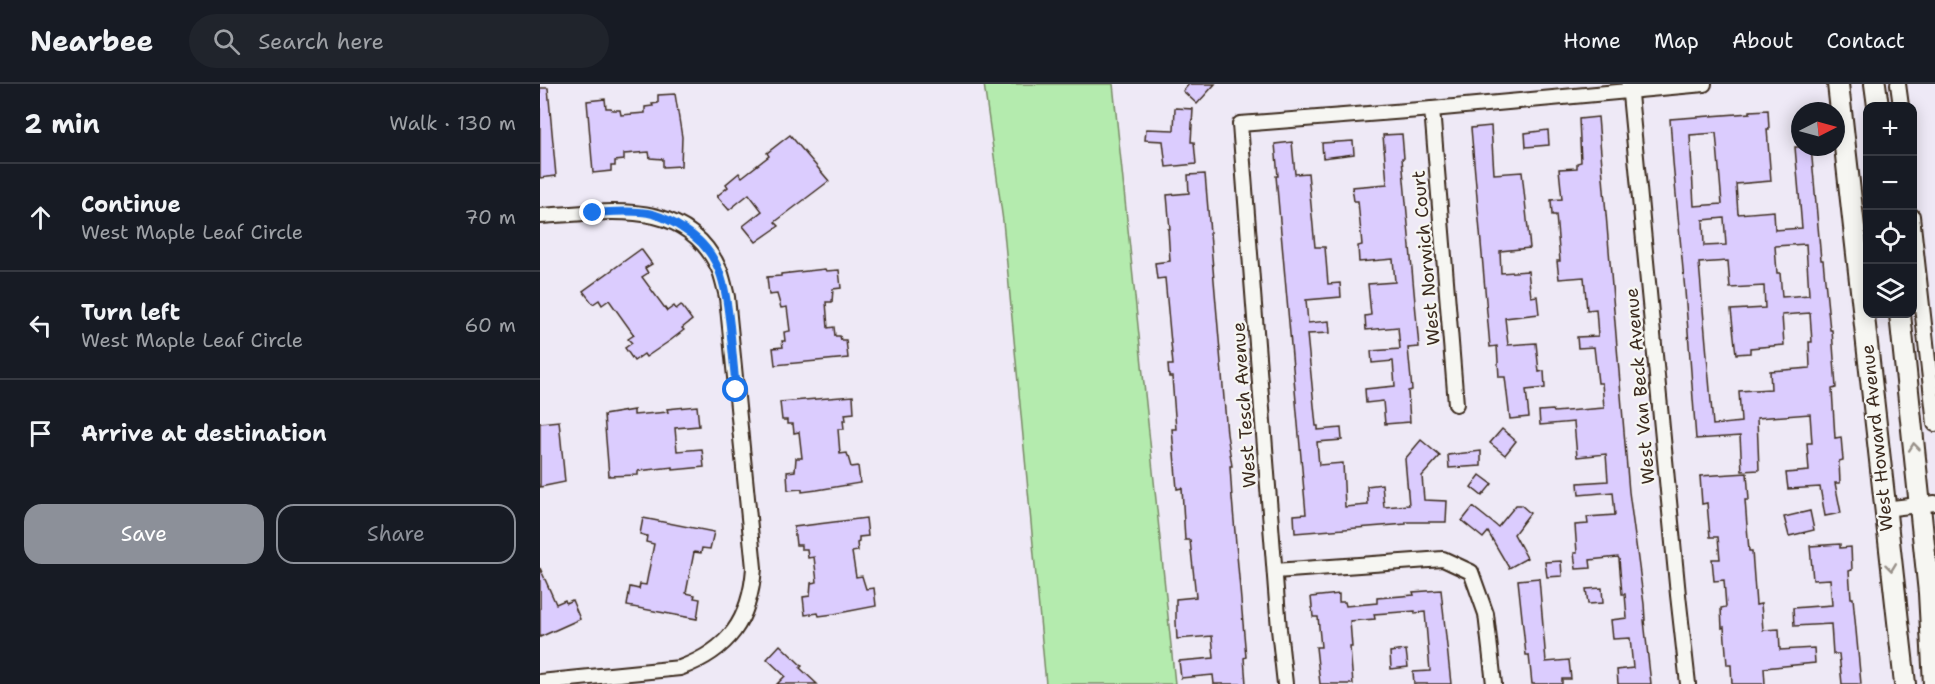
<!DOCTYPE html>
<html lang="en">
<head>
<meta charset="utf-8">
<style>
	body { margin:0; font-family:"Shantell Sans",sans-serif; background:#20242c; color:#f1f3f6 }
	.controls { position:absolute; right:18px; top:18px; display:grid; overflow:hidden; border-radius:12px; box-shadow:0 3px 15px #0003 }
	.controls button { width:54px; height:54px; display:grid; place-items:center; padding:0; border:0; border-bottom:2px solid #363941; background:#171b24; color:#f1f3f6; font:30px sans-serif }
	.compass { position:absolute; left:1251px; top:18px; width:54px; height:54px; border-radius:50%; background:#171b24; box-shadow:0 3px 15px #0003; rotate:84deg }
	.stop { position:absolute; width:18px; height:18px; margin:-14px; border:4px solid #1a73e8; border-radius:50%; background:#fff }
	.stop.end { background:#1a73e8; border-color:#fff; box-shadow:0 2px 6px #0008 }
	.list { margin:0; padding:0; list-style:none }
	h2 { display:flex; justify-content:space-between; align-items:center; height:78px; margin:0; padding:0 24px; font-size:26px }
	h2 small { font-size:20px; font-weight:400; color:#9ea1a6 }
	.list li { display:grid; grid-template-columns:39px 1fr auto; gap:18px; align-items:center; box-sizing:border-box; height:108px; padding:0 24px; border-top:2px solid #363941 }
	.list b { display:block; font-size:22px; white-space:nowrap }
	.list p { margin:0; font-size:20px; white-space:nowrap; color:#9ea1a6 }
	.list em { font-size:20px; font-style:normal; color:#9ea1a6 }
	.actions { display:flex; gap:12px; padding:18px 24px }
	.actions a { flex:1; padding:14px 0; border:2px solid #8c9099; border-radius:18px; text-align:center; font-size:21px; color:#8c9099 }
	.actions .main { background:#8c9099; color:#fff }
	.icon { flex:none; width:33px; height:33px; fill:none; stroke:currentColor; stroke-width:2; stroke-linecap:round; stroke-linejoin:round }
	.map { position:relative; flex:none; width:1395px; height:600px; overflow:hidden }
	header { display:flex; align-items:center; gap:36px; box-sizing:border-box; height:84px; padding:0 30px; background:#171b24; border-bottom:2px solid #363941 }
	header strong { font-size:28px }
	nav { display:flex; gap:33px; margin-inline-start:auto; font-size:21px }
	.search { width:420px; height:54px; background:#20242c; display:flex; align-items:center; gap:15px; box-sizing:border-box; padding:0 21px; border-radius:33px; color:#9ea1a6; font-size:22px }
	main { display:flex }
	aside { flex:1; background:#171b24 }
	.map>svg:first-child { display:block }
	.green { fill:#b4ebae; stroke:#788a66; stroke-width:1.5 }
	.building { fill:#dbccfe; stroke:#3b2a1e; stroke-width:1.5; fill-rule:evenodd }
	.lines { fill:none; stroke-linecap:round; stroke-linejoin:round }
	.street-casing { stroke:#3b2a1e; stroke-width:18 }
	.secondary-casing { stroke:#3b2a1e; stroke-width:24 }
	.street { stroke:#f6f6f2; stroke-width:14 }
	.secondary { stroke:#f6f6f2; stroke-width:20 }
	.oneway { stroke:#989088 }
	.route { stroke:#1a73e8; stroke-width:8 }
	.labels { text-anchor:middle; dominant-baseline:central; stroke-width:4.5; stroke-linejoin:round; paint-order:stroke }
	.street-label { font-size:18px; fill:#3b2a1e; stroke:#f6f6f2 }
</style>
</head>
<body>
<header>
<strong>Nearbee</strong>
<div class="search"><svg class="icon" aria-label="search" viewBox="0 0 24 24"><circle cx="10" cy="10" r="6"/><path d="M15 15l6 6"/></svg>Search here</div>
<nav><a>Home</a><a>Map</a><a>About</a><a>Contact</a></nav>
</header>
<main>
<aside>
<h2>2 min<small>Walk · 130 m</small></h2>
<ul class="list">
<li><svg class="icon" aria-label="ahead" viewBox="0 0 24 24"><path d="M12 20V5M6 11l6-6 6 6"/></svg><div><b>Continue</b><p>West Maple Leaf Circle</p></div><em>70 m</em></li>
<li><svg class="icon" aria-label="left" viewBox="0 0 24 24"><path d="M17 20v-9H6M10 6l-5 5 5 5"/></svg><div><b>Turn left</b><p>West Maple Leaf Circle</p></div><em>60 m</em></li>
<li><svg class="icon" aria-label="arrive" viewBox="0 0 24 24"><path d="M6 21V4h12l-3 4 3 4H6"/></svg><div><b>Arrive at destination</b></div></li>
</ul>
<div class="actions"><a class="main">Save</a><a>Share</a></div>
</aside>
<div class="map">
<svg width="1395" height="600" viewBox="0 0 1395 600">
	<rect width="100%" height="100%" fill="#eee9f6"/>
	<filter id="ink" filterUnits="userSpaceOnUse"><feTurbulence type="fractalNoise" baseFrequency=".0167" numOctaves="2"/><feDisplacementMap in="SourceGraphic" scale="12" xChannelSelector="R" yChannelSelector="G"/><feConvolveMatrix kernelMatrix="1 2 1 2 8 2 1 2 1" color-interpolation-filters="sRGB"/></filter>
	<g filter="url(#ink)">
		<path class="green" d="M444 0H573L635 600H506L463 137Z"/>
		<g class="building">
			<path d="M649 0H675L657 20 643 7Z"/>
			<path d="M0 4H8L16 92 0 94Z"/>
			<path d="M135 10 142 53 141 82 123 83V75L110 74 109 68 84 70V76L75 77V82H71V87L53 89 47 17 65 15 66 24H71L72 26H80L81 31 105 29V23L113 22 112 20 118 19V11Z"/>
			<path d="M635 24 653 25 651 58H654L656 80 626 83 623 57 605 56 606 45 634 46Z"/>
			<path d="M1228 26 1229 45H1227L1231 97 1196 100 1198 130 1234 127 1235 146 1262 144 1255 63H1271L1281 176H1283L1290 246H1292L1296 304 1292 305 1295 354 1301 353 1303 376 1299 377 1300 399H1295L1301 429 1285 432 1280 403 1248 405 1246 389 1269 387 1267 359H1272L1270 330 1217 334 1219 386 1202 387 1200 352 1156 355 1145 207 1133 78 1130 35 1210 29V27ZM1176 49 1182 120 1154 122 1150 51ZM1184 134 1186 161 1164 162 1163 136ZM1266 160 1269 211 1242 213 1240 189H1237L1235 162ZM1188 177 1190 204 1224 202 1225 224 1191 226 1196 270 1210 269V264L1244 261 1242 231 1270 229 1272 258H1269L1270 284 1230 287 1231 305 1199 307 1201 338 1173 341 1159 179Z"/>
			<path d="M1058 33 1089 408 1104 520 1105 536H1104L1111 600H1078L1077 586 1093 584 1090 554 1073 555 1071 536 1087 534 1085 510H1082L1079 475 1078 473 1050 476 1051 484 1036 485 1034 469H1037L1035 441 1048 440 1047 433 1075 431 1073 408 1039 411 1038 399 1068 397 1066 370 1037 373 1034 338 1000 341 999 327 1013 326 1014 328 1064 324 1062 299H1058L1054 263 1038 264 1037 253 1058 252 1056 225 1047 226 1044 193 1019 195 1017 177H1020L1016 131H1012L1011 116 1022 115 1019 85 1037 84V79L1041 78 1039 35Z"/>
			<path d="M951 42 954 90 982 88 990 164 960 167 961 189 988 187 991 213 997 212 999 230 965 234 968 261 996 259 999 288 1004 287 1005 304 986 306 989 333 970 335 965 293H959L957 262 950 263 931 44Z"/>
			<path d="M1008 46 1009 61 986 63 985 49Z"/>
			<path d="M862 50 864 74H862L879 263 868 264 872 306 868 307 870 338 845 340 843 317 826 319 825 305 855 302 853 277 832 279 831 267 860 265 858 243 826 246 825 232 831 231 828 200 855 198 853 175 819 178 818 162 822 161 818 117H814L812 103 847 100 843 51Z"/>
			<path d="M250 51 289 97 235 138 239 142 216 158 203 142 222 127 209 110 189 126 177 112 188 103 186 100 199 89 202 93 229 72 227 69Z"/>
			<path d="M813 57 814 70 783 74 782 59Z"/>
			<path d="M752 58 755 90 768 89 775 163H785L788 200 800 199 801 213 766 216 768 239 789 237 790 249 767 250 776 342H778V346L801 344 802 356 777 358 779 381 803 379 805 423 828 421 827 402 842 400 844 423 869 421 865 375 881 356 900 372 882 392 884 416 907 417 906 438H866V440L755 449 754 431 766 430 736 92H738L735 60Z"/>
			<path d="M665 90 687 350 692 382H690L692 414 706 573 704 574 706 600H674L673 591 641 594 639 577 674 574 672 552 637 555 636 538V515L656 513 650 456H645L642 404 637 405 632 345H636L632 293H629L628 281H633L625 194 617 195 615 179 630 177 628 145H630L627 111 649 109 648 91Z"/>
			<path d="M101 165 112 180 105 184 108 189 102 193 127 227 134 222 136 225 141 221 152 236 142 244 144 246 131 256 106 273 104 270 94 277 85 264 92 259 88 255 94 251 69 216 62 221 59 216 53 220 43 207Z"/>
			<path d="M285 185 286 187 299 186 301 204 293 205 292 218H286L288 244 294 243 295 252H300L301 256H306L308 274 235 281 233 264 243 263 242 257H245L244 248 250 247 247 223 241 224 237 210 229 211 227 193 241 192V190Z"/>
			<path d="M313 312 314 329 305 330 306 336H303L304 345H298L300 370 307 369 311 383 318 382 320 399 277 406 262 408V405L248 406 247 388 255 387 256 374H262L259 348 254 349 253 340H247V336H242L240 318Z"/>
			<path d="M157 322 159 342 135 344 137 367 162 365 164 383 133 386V383L98 387V391L69 392 64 331 94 326V331L128 328 127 325Z"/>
			<path d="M19 337 25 398 0 403V339Z"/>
			<path d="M962 345 976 357 965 371 950 359Z"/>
			<path d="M941 367V382L909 384 908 371Z"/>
			<path d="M1207 389 1209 416H1205L1209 467H1212L1216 521 1221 520 1223 546 1239 545 1240 566 1274 564 1275 579 1224 584 1225 600H1192L1191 581H1187L1184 543 1182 544 1181 524 1186 523 1184 496 1174 497 1172 475H1180L1178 453H1170L1167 419 1162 420 1160 392Z"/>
			<path d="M940 391 952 400 942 412 931 403Z"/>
			<path d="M976 421H981L990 429 974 450 987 474 969 484 948 448 943 454 922 437 933 423 958 443Z"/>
			<path d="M1270 427 1274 446 1249 452 1244 433Z"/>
			<path d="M103 434 174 448 170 465 162 464 161 469 154 468 146 509 155 511 154 514 160 515 157 535 87 522 90 503 99 505 100 500 106 501 114 460 106 458 107 452 100 450Z"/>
			<path d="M326 434 328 452 319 453V458L317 459 318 467 312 468 316 493 322 492 326 505 334 504 336 522 294 530 279 532 278 529 265 531 263 513 270 512 271 499 277 498 274 473 268 474 267 465H261V461H256L254 443Z"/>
			<path d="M1300 460V464L1311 463 1312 486 1309 487 1311 514H1313L1321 600H1302L1299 570H1293L1291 540 1254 542 1253 524 1292 521 1290 495 1273 496 1270 462Z"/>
			<path d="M1021 477 1022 492 1007 493 1005 478Z"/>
			<path d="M0 484 16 520 25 516 26 519 32 516 40 535 0 553Z"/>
			<path d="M999 494 1006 578 1029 576 1031 595H1022V600H992L989 571H986L978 496Z"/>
			<path d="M1062 504 1063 519 1048 520 1046 505Z"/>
			<path d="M901 506 911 600H874L873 588 890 587 885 528 875 529V527L834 530 835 535 810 537 812 563H810L813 600H780L776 563H781L778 533H773L771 513 799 510V518H805L806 522 837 519V514L874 511 873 508Z"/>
			<path d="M240 561 262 582 260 584 277 600H237L245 592 227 575Z"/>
			<path d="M866 566 868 583 851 585 850 568Z"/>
		</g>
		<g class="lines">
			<g class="street-casing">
				<g id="street">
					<path d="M1089 0 1138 511 1148 600"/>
					<path d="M1358 0 1361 22"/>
					<path d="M892 25 916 320"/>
					<path d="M0 132C66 129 147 111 180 187 183 195 185 205 187 213L214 484C210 536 189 566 140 584L0 598"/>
					<path d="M1372 132 1395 340"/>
					<path d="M1344 425 1395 419"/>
					<path d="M735 487 903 475 931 488 946 530 954 600"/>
					<path d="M745 600 739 545 700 40 892 25 1164 0"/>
				</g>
			</g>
			<g class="secondary-casing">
				<g id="secondary">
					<path d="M1298 0 1365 600"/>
					<path d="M1335 0 1338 22"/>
					<path d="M1360 230 1389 509 1394 600"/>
				</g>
			</g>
			<use href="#street" class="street"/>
			<use href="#secondary" class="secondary"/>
		</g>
		<defs><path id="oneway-chevron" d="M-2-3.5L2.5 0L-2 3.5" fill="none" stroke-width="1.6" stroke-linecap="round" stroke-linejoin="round" transform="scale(1.5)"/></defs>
		<g class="oneway">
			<use href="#oneway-chevron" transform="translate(1374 363) rotate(-96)"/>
			<use href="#oneway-chevron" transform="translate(1351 483) rotate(83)"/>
		</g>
	</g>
	<g class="lines" filter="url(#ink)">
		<path class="route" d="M53 129C73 128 94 126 113 130 123 133 133 138 142 144 181 167 185 200 190 242 192 263 194 284 196 306"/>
	</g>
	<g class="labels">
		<g class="street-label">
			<text transform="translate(886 174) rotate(-95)">West Norwich Court</text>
			<text transform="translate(1100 302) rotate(-95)">West Van Beck Avenue</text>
			<text transform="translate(704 321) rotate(-94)">West Tesch Avenue</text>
			<text transform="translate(1337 354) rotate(-96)">West Howard Avenue</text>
		</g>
	</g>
</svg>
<div class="controls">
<button>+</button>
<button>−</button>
<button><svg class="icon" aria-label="locate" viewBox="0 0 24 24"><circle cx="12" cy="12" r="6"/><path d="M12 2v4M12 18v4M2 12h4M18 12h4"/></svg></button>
<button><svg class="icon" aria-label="layers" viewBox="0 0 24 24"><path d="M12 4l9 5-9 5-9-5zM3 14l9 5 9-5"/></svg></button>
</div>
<svg class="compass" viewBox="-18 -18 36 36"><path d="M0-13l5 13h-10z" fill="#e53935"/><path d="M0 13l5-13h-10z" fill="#9ea1a6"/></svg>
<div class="stop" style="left:196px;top:306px"></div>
<div class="stop end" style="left:53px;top:129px"></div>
</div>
</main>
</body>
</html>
